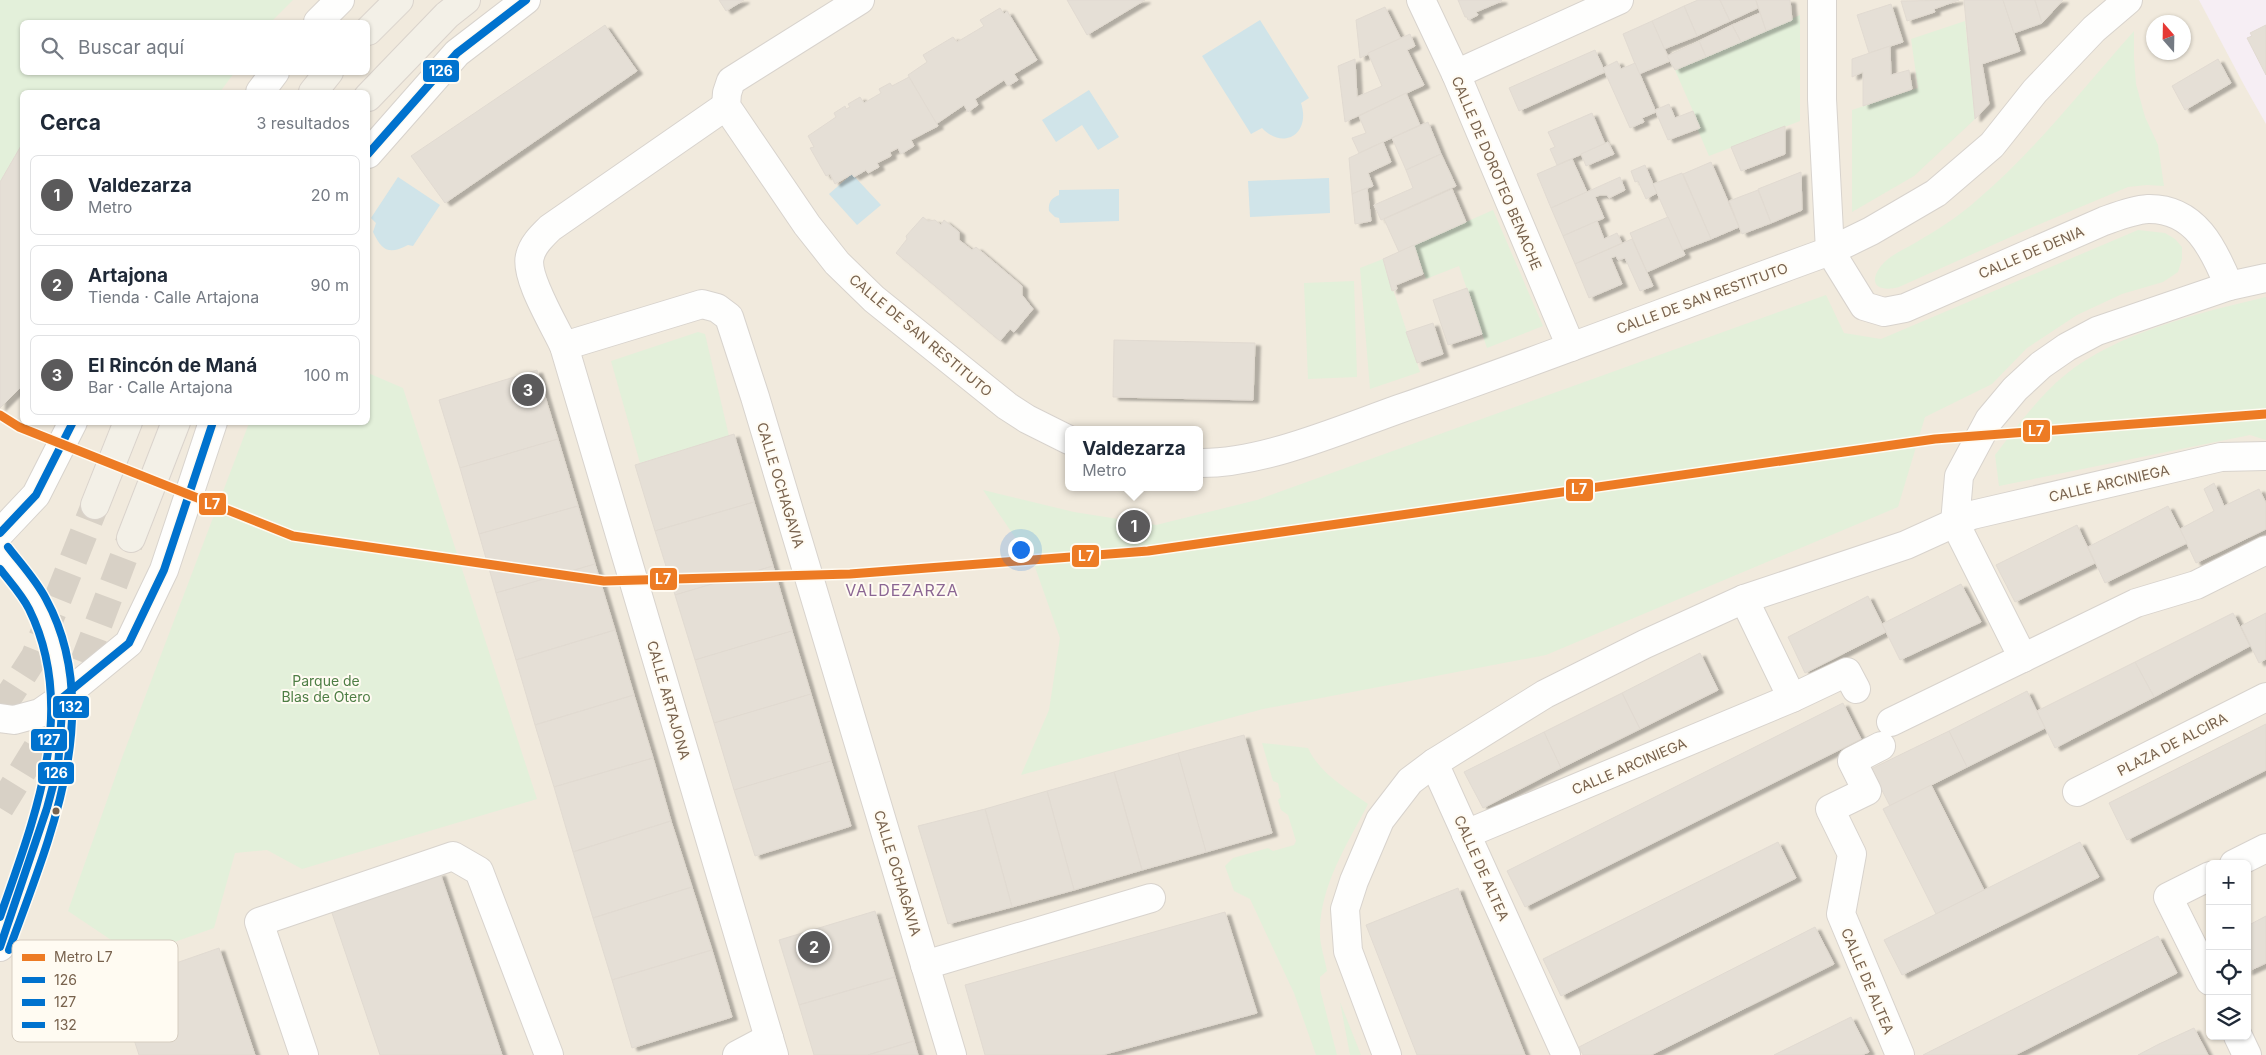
<!DOCTYPE html>
<html lang="es">
<head>
<meta charset="utf-8">
<style>
	body { margin:0; font-family:Inter,sans-serif; background:#f6f6f7; color:#1f2937 }
	.controls { position:absolute; right:15px; bottom:15px; display:grid; overflow:hidden; border-radius:8px; box-shadow:0 1px 4px #0004 }
	.controls button { width:45px; height:45px; display:grid; place-items:center; padding:0; border:0; border-bottom:1px solid #e0e1e3; background:#fff; color:#1f2937; font:25px sans-serif }
	.compass { position:absolute; left:2146px; top:15px; width:45px; height:45px; border-radius:50%; background:#fff; box-shadow:0 1px 4px #0004; rotate:340deg }
	.you { position:absolute; left:1020px; top:549px; width:18px; height:18px; margin:-12px; border:4px solid #fff; border-radius:50%; background:#1a73e8; box-shadow:0 0 0 8px #1a73e833 }
	.badge { display:grid; place-items:center; width:32px; height:32px; border-radius:50%; background:#5b5a5b; color:#fff; font-size:16px; font-weight:700 }
	.pin { position:absolute; translate:-50% -50%; border:2px solid #fff; box-shadow:0 1px 5px #0006 }
	.popup { position:absolute; left:1065px; top:426px; width:138px; height:65px; box-sizing:border-box; display:grid; place-content:center; border-radius:8px; background:#fff; filter:drop-shadow(0 1px 4px #0005); font-size:16px; white-space:nowrap; color:#747a83 }
	.popup b { font-size:19px; color:#1f2937 }
	.popup::after { content:''; position:absolute; left:50%; top:100%; margin-left:-10px; border:10px solid transparent; border-top-color:#fff }
	.list { margin:0; padding:0; list-style:none }
	h2 { display:flex; justify-content:space-between; align-items:center; height:65px; margin:0; padding:0 20px; font-size:21px }
	h2 small { font-size:16px; font-weight:400; color:#747a83 }
	.list li { display:grid; grid-template-columns:32px 1fr auto; gap:15px; align-items:center; box-sizing:border-box; height:80px; margin:0 10px 10px; padding:0 10px; border:1px solid #e0e1e3; border-radius:8px }
	.list b { display:block; font-size:19px; white-space:nowrap }
	.list p { margin:0; font-size:16px; white-space:nowrap; color:#747a83 }
	.list em { font-size:16px; font-style:normal; color:#747a83 }
	.icon { flex:none; width:28px; height:28px; fill:none; stroke:currentColor; stroke-width:2; stroke-linecap:round; stroke-linejoin:round }
	.map { position:relative; flex:none; width:2266px; height:1055px; overflow:hidden }
	.search { position:absolute; background:#fff; box-shadow:0 1px 4px #0004; left:20px; top:20px; width:350px; height:55px; display:flex; align-items:center; gap:12px; box-sizing:border-box; padding:0 18px; border-radius:8px; color:#747a83; font-size:19px }
	.panel { position:absolute; background:#fff; box-shadow:0 1px 4px #0004; left:20px; top:90px; width:350px; height:335px; border-radius:8px }
	.map>svg:first-child { display:block }
	.residential { fill:#f1eadd; fill-rule:evenodd }
	.education { fill:#f6eef4 }
	.green { fill:#e3f0da }
	.water { fill:#d0e4e9 }
	.building { fill:#e5dfd6; stroke:#e1dad1; filter:url(#shadow) }
	.lines { fill:none; stroke-linecap:round; stroke-linejoin:round }
	.major-tunnel { stroke:#d8d1c6; stroke-width:28; stroke-dasharray:28 14; stroke-linecap:butt }
	.minor-casing { stroke:#d8d3cd; stroke-width:30 }
	.major-casing { stroke:#dad3cc; stroke-width:30 }
	.minor { stroke:#fefefd; stroke-width:28 }
	.major { stroke:#f3f0e7; stroke-width:28 }
	.bus-1-casing { stroke:#fffbf2; stroke-width:11 }
	.bus-2-casing { stroke:#fffbf2; stroke-width:11 }
	.bus-3-casing { stroke:#fffbf2; stroke-width:11 }
	.bus-1 { stroke:#0072ce; stroke-width:8 }
	.bus-2 { stroke:#0072ce; stroke-width:8 }
	.bus-3 { stroke:#0072ce; stroke-width:8 }
	.metro-1-casing { stroke:#fffbf2; stroke-width:12 }
	.metro-1 { stroke:#ed7b24; stroke-width:9 }
	.bus-dot { fill:#78624d; stroke:#fffbf2; stroke-width:2 }
	.labels { text-anchor:middle; dominant-baseline:central; stroke-width:4; stroke-linejoin:round; paint-order:stroke }
	.street-label { font-size:14px; fill:#78624d; stroke:#fffbf2 }
	.park-label { font-size:14px; fill:#4e7e45; stroke:#fffbf2 }
	.quarter-label { font-size:16px; letter-spacing:1px; fill:#8b6693; stroke:#fffbf2 }
	.key { fill:#fffbf2; stroke:#d6cdc0; stroke-width:1 }
	.key-label { font-size:14px; fill:#78624d }
	.line-badge { stroke:#fffbf2; stroke-width:2 }
	.badge-label { font-size:14px; text-anchor:middle; font-weight:bold; fill:#fff }
</style>
</head>
<body>
<div class="map">
<svg width="2266" height="1055" viewBox="0 0 2266 1055">
	<defs>
		<filter id="shadow"><feDropShadow dx="5.5" dy="3" stdDeviation="1" flood-color="#0004"/></filter>
	</defs>
	<rect width="100%" height="100%" fill="#f8f6ef"/>
	<path class="residential" d="M0 0H2266V1055H0ZM22 22H368V72H22ZM2154 22H2184V52H2154ZM22 92H368V422H22ZM1069 430H1199V487H1069ZM2210 864H2247V1036H2210Z"/>
	<path class="education" d="M2199 0H2266V124L2244 85Z"/>
	<g class="green">
		<path d="M0 0H293L271 22H22V72L234 73 220 92H22V144L0 182Z"/>
		<path d="M1800 15V121L1709 156 1697 128 1700 127 1675 70Z"/>
		<path d="M1965 21 1975 119 1914 176 1852 212V110L1918 88 1911 39Z"/>
		<path d="M2134 31V58L2136 84 2145 117 2158 145 2164 186 2147 185 2128 187 2033 227 1899 287C1881 292 1866 286 1881 266 1890 255 1903 250 1915 243 1937 230 1958 217 1977 200 2035 151 2084 87 2134 31Z"/>
		<path d="M1493 210 1543 326 1487 348 1459 266 1426 279 1414 245Z"/>
		<path d="M2138 230 2165 233 2175 239 2182 247V259L2178 272 2163 282 2122 294 2077 315 2027 348 1992 384 1925 417 1898 507 1546 655 1263 709 1021 775 1049 710 1060 638 1035 567 983 490 1074 512 1156 525 1257 500 1826 295 1844 333 1881 339Z"/>
		<path d="M1383 259 1420 372 1370 389 1360 268Z"/>
		<path d="M1354 281 1357 377 1308 379 1304 283Z"/>
		<path d="M2266 297V440L2250 435 1999 486 1995 455C2017 427 2038 397 2065 375 2116 333 2202 312 2266 297Z"/>
		<path d="M698 332 705 334 729 436 640 463 611 361Z"/>
		<path d="M368 373 403 388 537 799 302 869 267 850 235 853 214 928 135 956 68 911 123 755 249 423 368 422Z"/>
		<path d="M1262 743 1308 748C1320 774 1346 788 1368 804 1347 845 1318 888 1320 937 1321 948 1325 960 1327 971L1320 977V989L1337 1055H1316L1294 993 1250 899 1234 891 1225 866 1233 858 1268 848 1273 851 1294 845 1296 841 1288 815 1281 810 1278 800 1281 797 1278 783 1273 781Z"/>
		<path d="M1340 1002 1361 1055H1350Z"/>
	</g>
	<g class="water">
		<path d="M1260 20 1309 98 1301 103C1311 133 1284 151 1262 128L1251 134 1202 56Z"/>
		<path d="M1089 90 1119 137 1098 150 1082 125 1056 142 1042 120Z"/>
		<path d="M852 174 881 205 857 225 829 194Z"/>
		<path d="M398 177 440 205 413 246 408 245C389 255 382 251 373 232L376 223 371 218Z"/>
		<path d="M1329 178 1330 213 1250 217 1248 181Z"/>
		<path d="M1119 189V221L1060 223 1059 218 1055 217 1049 211C1048 203 1051 198 1059 195V190Z"/>
	</g>
	<g class="building">
		<path d="M719 0H744L726 11Z"/>
		<path d="M1067 0H1145L1087 35Z"/>
		<path d="M1458 0H1501L1502 1 1476 12 1478 15 1468 20 1467 17H1465Z"/>
		<path d="M1698 0H1720L1730 21 1697 36 1684 6Z"/>
		<path d="M1720 0H1756L1758 8 1730 21Z"/>
		<path d="M1756 0H1790L1792 20 1766 31Z"/>
		<path d="M1959 0 1934 9 1935 12 1907 21 1901 1Z"/>
		<path d="M1964 0H2003L2020 51 1982 64 1989 104 1975 119Z"/>
		<path d="M2003 0H2035L2042 23 2014 33Z"/>
		<path d="M2035 0H2063L2042 23Z"/>
		<path d="M1891 4 1903 42 1869 53 1857 15Z"/>
		<path d="M1684 6 1697 36 1664 49 1652 21Z"/>
		<path d="M1385 7 1401 39 1360 58 1356 20Z"/>
		<path d="M1000 8 1004 14 1007 11 1037 60 1014 74 1018 80 1008 86 1004 80 975 99 978 105 968 112 964 105 936 124 908 75 927 62 923 55 953 37 957 42 984 26 980 20Z"/>
		<path d="M1760 13 1766 31 1741 42 1732 25Z"/>
		<path d="M1652 21 1670 61 1639 74 1623 34Z"/>
		<path d="M605 25 637 71 445 203 411 156Z"/>
		<path d="M1732 25 1741 42 1706 57 1699 41Z"/>
		<path d="M2266 25V75L2247 38 2252 36 2250 33Z"/>
		<path d="M1410 34 1415 46 1407 50 1424 85 1345 122 1338 66 1355 59 1357 97 1382 86 1368 53Z"/>
		<path d="M1699 41 1706 57 1675 70 1667 56Z"/>
		<path d="M1890 46 1891 75 1909 70 1912 89 1863 106V72L1852 77V59Z"/>
		<path d="M1595 50 1605 72 1519 111 1509 88Z"/>
		<path d="M2218 59 2231 83 2185 110 2172 86Z"/>
		<path d="M1617 61 1621 69 1635 63 1656 112 1642 118 1644 122 1630 128 1603 68Z"/>
		<path d="M909 77 938 126 911 140 914 146 901 154 898 148 890 152 891 156 877 163 879 167 868 173 866 170 854 177 852 174 835 184 830 174 826 176 810 148 814 147 808 136 836 117 834 113 845 106 846 109 850 107 848 104 860 97 864 103 881 93 879 89 890 83 892 86Z"/>
		<path d="M1406 93 1420 125 1359 153 1352 138 1366 133 1359 116Z"/>
		<path d="M1669 104 1675 118 1693 111 1700 128 1668 140 1655 110Z"/>
		<path d="M1592 113 1605 144 1557 165 1550 149 1555 147 1548 132Z"/>
		<path d="M1428 122 1441 154 1406 170 1392 138Z"/>
		<path d="M1785 126V154L1741 171 1731 147Z"/>
		<path d="M1383 142 1391 162 1368 173 1373 186 1352 194 1349 158Z"/>
		<path d="M1608 142 1614 154 1586 166 1581 154Z"/>
		<path d="M22 144V386L0 408V182Z"/>
		<path d="M1441 154 1456 186 1381 220 1374 205 1413 188 1406 170Z"/>
		<path d="M1572 159 1587 192 1551 208 1537 174Z"/>
		<path d="M1711 162 1739 227 1711 239 1683 174Z"/>
		<path d="M1645 165 1657 193 1646 199 1638 181 1635 182 1631 171Z"/>
		<path d="M1801 172 1802 210 1771 223 1758 189Z"/>
		<path d="M1682 173 1711 239 1682 250 1653 184Z"/>
		<path d="M1620 177 1625 190 1609 198 1607 195H1600L1595 197 1604 218 1563 236 1551 208Z"/>
		<path d="M1367 188 1371 221 1355 224 1352 194Z"/>
		<path d="M1452 189 1466 222 1399 252 1384 219Z"/>
		<path d="M1758 190 1771 223 1742 234 1729 201Z"/>
		<path d="M923 217 928 221 935 220 941 225 944 220 959 232V240L972 250 976 247 1022 286V295L1033 309 1014 332 1010 329 1000 341 896 253 907 239 906 236Z"/>
		<path d="M1668 217 1685 255 1647 272 1630 233Z"/>
		<path d="M1597 221 1604 239 1617 233 1622 243 1575 264 1563 236Z"/>
		<path d="M1632 239 1653 286 1640 291 1625 258 1618 260 1616 256 1611 258 1622 284 1589 298 1575 264Z"/>
		<path d="M1414 245 1423 274 1396 285 1397 289 1392 291 1383 259Z"/>
		<path d="M1467 288 1482 334 1448 345 1433 300Z"/>
		<path d="M1433 323 1443 354 1417 363 1406 332Z"/>
		<path d="M1114 340 1255 343 1253 400 1113 397Z"/>
		<path d="M537 370 558 439 460 468 439 400Z"/>
		<path d="M734 434 754 502 655 531 635 465Z"/>
		<path d="M558 439 578 506 479 534 460 468Z"/>
		<path d="M2214 483 2224 506 2259 489 2266 503V529L2196 563 2180 529 2214 511 2204 489Z"/>
		<path d="M754 502 773 566 675 595 655 531Z"/>
		<path d="M578 506 595 564 496 593 479 534Z"/>
		<path d="M2168 506 2187 543 2105 583 2088 547Z"/>
		<path d="M2077 525 2095 563 2015 602 1996 565Z"/>
		<path d="M595 564 615 630 516 660 496 593Z"/>
		<path d="M773 566 792 631 695 660 675 595Z"/>
		<path d="M1961 584 1981 622 1900 660 1882 624Z"/>
		<path d="M1868 596 1886 632 1805 673 1788 637Z"/>
		<path d="M2233 613 2250 646 2154 697 2135 662Z"/>
		<path d="M2266 613V659L2259 663 2241 626Z"/>
		<path d="M615 630 634 695 535 725 516 660Z"/>
		<path d="M792 631 811 694 714 723 695 660Z"/>
		<path d="M1700 653 1718 690 1640 729 1622 693Z"/>
		<path d="M2135 662 2154 697 2055 748 2037 711Z"/>
		<path d="M2027 691 2045 728 1967 767 1949 731Z"/>
		<path d="M1622 693 1640 729 1561 768 1544 732Z"/>
		<path d="M811 694 831 761 734 790 714 723Z"/>
		<path d="M634 695 653 758 554 787 535 725Z"/>
		<path d="M1843 703 1861 739 1525 907 1507 871Z"/>
		<path d="M2266 724V770L2127 840 2109 803Z"/>
		<path d="M1949 731 1967 767 1890 806 1871 769Z"/>
		<path d="M1544 732 1561 768 1483 808 1464 772Z"/>
		<path d="M1244 735 1272 833 1206 852 1178 753Z"/>
		<path d="M1178 753 1206 852 1142 870 1114 772Z"/>
		<path d="M653 758 671 821 573 852 554 787Z"/>
		<path d="M831 761 851 826 755 856 734 790Z"/>
		<path d="M1114 772 1142 870 1074 890 1047 791Z"/>
		<path d="M1931 785 1984 890 1936 914 1883 809Z"/>
		<path d="M1047 791 1074 890 1012 907 985 809Z"/>
		<path d="M985 809 1012 907 948 924 918 826Z"/>
		<path d="M671 821 692 887 593 918 573 852Z"/>
		<path d="M1778 842 1796 878 1561 996 1543 959Z"/>
		<path d="M2080 842 2099 877 1902 975 1884 940Z"/>
		<path d="M440 873 502 1055H380L331 910Z"/>
		<path d="M692 887 712 950 612 980 593 918Z"/>
		<path d="M1458 888 1466 909 1525 1055H1417L1366 925Z"/>
		<path d="M875 911 895 977 799 1005 779 940Z"/>
		<path d="M1225 912 1257 1013 1102 1055H985L965 985Z"/>
		<path d="M2266 916V963L2247 972V926Z"/>
		<path d="M1815 927 1834 964 1651 1055H1583L1579 1047Z"/>
		<path d="M2158 936 2177 973 2015 1055H1923Z"/>
		<path d="M219 948 255 1055H139L116 984Z"/>
		<path d="M712 950 732 1017 632 1048 612 980Z"/>
		<path d="M895 977 914 1041 868 1055H814L799 1005Z"/>
		<path d="M1851 1017 1869 1052 1862 1055H1774Z"/>
		<path d="M2194 1028 2208 1055H2138L2159 1044Z"/>
		<path d="M914 1041 918 1055H868Z"/>
	</g>
	<g class="lines">
		<g class="major-tunnel">
			<path d="M0 710 35 656 95 505"/>
			<path d="M0 808 75 686 131 538"/>
		</g>
		<g class="minor-casing">
			<g id="minor">
				<path d="M860 0 731 81 727 93 726 106 807 225 837 263 874 299 1007 406 1027 419 1069 440"/>
				<path d="M1421 0 1456 74 1571 347"/>
				<path d="M1822 0V99L1830 251 1864 306 1884 312 1905 308 2104 221C2118 216 2133 210 2148 209 2195 208 2214 249 2229 286"/>
				<path d="M318 22 340 0"/>
				<path d="M1456 74 1619 0"/>
				<path d="M260 92 275 72"/>
				<path d="M726 106 550 228C542 236 533 244 530 256 524 276 555 326 564 346L774 1055"/>
				<path d="M368 154 457 53 526 0"/>
				<path d="M564 346 702 304 717 308 729 317 755 397 952 1055"/>
				<path d="M1199 463C1262 464 1340 430 1399 409 1544 359 1686 303 1830 251L1871 231 1936 193 1992 145 2035 91 2094 29 2128 0"/>
				<path d="M0 533 36 495 73 422"/>
				<path d="M0 553C13 570 28 587 38 605 96 715 36 840 0 947"/>
				<path d="M1744 599 1792 698"/>
				<path d="M2023 658 1955 523 1959 476 1989 420 2015 389 2041 365 2067 347 2097 331 2229 286 2266 278"/>
				<path d="M0 718 14 720 40 713 63 697 129 643 164 570 213 422"/>
				<path d="M1891 722 2136 603 2196 585 2266 550"/>
				<path d="M1881 746 1852 761 1867 791 1830 809 1852 854 1841 914 1900 1055"/>
				<path d="M1434 763 1566 1055"/>
				<path d="M2077 792 2266 697"/>
				<path d="M1466 834 1792 698 1847 672 1856 689"/>
				<path d="M2234 864 2266 848"/>
				<path d="M2210 876 2168 897 2210 981"/>
				<path d="M925 965 1151 898"/>
				<path d="M2238 1036 2247 1055"/>
				<path d="M304 1055 259 922 453 856 479 871 549 1055"/>
				<path d="M737 1055 769 1038"/>
				<path d="M1387 1055 1348 951 1345 909 1354 881 1380 820 1410 781 1434 763 1545 694 1645 644 1744 599 1906 545 1972 515 2221 457 2266 456"/>
			</g>
		</g>
		<g class="major-casing">
			<g id="major">
				<path d="M368 31 399 0"/>
				<path d="M313 92 329 72"/>
				<path d="M368 97 447 15 466 0"/>
				<path d="M95 505 128 422"/>
				<path d="M131 538 176 422"/>
			</g>
		</g>
		<use href="#minor" class="minor"/>
		<use href="#major" class="major"/>
		<g class="bus-1-casing">
			<g id="bus-1">
				<path d="M368 154 457 53 526 0"/>
				<path d="M0 533 36 495 73 422"/>
				<path d="M0 947 47 808 58 767 63 697 129 643 164 570 213 422"/>
			</g>
		</g>
		<g class="bus-2-casing">
			<path id="bus-2" d="M0 569C10 582 22 595 29 609 79 710 34 819 0 917"/>
		</g>
		<g class="bus-3-casing">
			<path id="bus-3" d="M8 547C21 564 36 580 46 599 107 711 48 842 9 950"/>
		</g>
		<use href="#bus-1" class="bus-1"/>
		<use href="#bus-2" class="bus-2"/>
		<use href="#bus-3" class="bus-3"/>
		<g class="metro-1-casing">
			<path id="metro-1" d="M0 415 19 427 293 536 604 581 850 574 1148 551 1935 439 2266 414"/>
		</g>
		<use href="#metro-1" class="metro-1"/>
	</g>
	<circle class="bus-dot" cx="56" cy="811" r="4.5"/>
	<g class="labels">
		<g class="street-label">
			<text transform="translate(1497 173) rotate(67)">CALLE DE DOROTEO BENACHE</text>
			<text transform="translate(2031 252) rotate(-23)">CALLE DE DENIA</text>
			<text transform="translate(1702 298) rotate(-20)">CALLE DE SAN RESTITUTO</text>
			<text transform="translate(921 335) rotate(40)">CALLE DE SAN RESTITUTO</text>
			<text transform="translate(2109 483) rotate(-13)">CALLE ARCINIEGA</text>
			<text transform="translate(781 485) rotate(73)">CALLE OCHAGAVIA</text>
			<text transform="translate(669 700) rotate(74)">CALLE ARTAJONA</text>
			<text transform="translate(2172 744) rotate(-27)">PLAZA DE ALCIRA</text>
			<text transform="translate(1629 766) rotate(-23)">CALLE ARCINIEGA</text>
			<text transform="translate(1482 868) rotate(66)">CALLE DE ALTEA</text>
			<text transform="translate(898 873) rotate(73)">CALLE OCHAGAVIA</text>
			<text transform="translate(1868 981) rotate(67)">CALLE DE ALTEA</text>
		</g>
		<g class="park-label">
			<text x="326" y="680">Parque de<tspan x="326" dy="16">Blas de Otero</tspan></text>
		</g>
		<g class="quarter-label">
			<text x="902" y="590">VALDEZARZA</text>
		</g>
	</g>
	<rect x="12" y="940" width="166" height="102" rx="8" class="key"/>
	<rect x="22" y="954" width="23" height="7" fill="#ed7b24"/>
	<rect x="22" y="977" width="23" height="6" fill="#0072ce"/>
	<rect x="22" y="999" width="23" height="7" fill="#0072ce"/>
	<rect x="22" y="1022" width="23" height="6" fill="#0072ce"/>
	<g class="key-label">
		<text x="54" y="962">Metro L7</text>
		<text x="54" y="985">126</text>
		<text x="54" y="1007">127</text>
		<text x="54" y="1030">132</text>
	</g>
	<g class="line-badge">
		<rect x="422" y="59" width="38" height="24" rx="5" fill="#0072ce"/>
		<rect x="2022" y="419" width="29" height="24" rx="5" fill="#ed7b24"/>
		<rect x="1565" y="478" width="29" height="24" rx="5" fill="#ed7b24"/>
		<rect x="198" y="492" width="29" height="24" rx="5" fill="#ed7b24"/>
		<rect x="1071" y="544" width="29" height="24" rx="5" fill="#ed7b24"/>
		<rect x="649" y="567" width="29" height="24" rx="5" fill="#ed7b24"/>
		<rect x="52" y="695" width="38" height="24" rx="5" fill="#0072ce"/>
		<rect x="30" y="728" width="38" height="24" rx="5" fill="#0072ce"/>
		<rect x="37" y="761" width="38" height="24" rx="5" fill="#0072ce"/>
	</g>
	<g class="badge-label">
		<text x="441" y="76">126</text>
		<text x="2036" y="436">L7</text>
		<text x="1579" y="494">L7</text>
		<text x="212" y="509">L7</text>
		<text x="1086" y="561">L7</text>
		<text x="663" y="584">L7</text>
		<text x="71" y="712">132</text>
		<text x="49" y="745">127</text>
		<text x="56" y="778">126</text>
	</g>
</svg>
<div class="controls">
<button>+</button>
<button>−</button>
<button><svg class="icon" aria-label="locate" viewBox="0 0 24 24"><circle cx="12" cy="12" r="6"/><path d="M12 2v4M12 18v4M2 12h4M18 12h4"/></svg></button>
<button><svg class="icon" aria-label="layers" viewBox="0 0 24 24"><path d="M12 4l9 5-9 5-9-5zM3 14l9 5 9-5"/></svg></button>
</div>
<svg class="compass" viewBox="-18 -18 36 36"><path d="M0-13l5 13h-10z" fill="#e53935"/><path d="M0 13l5-13h-10z" fill="#747a83"/></svg>
<div class="you"></div>
<div class="pin badge" style="left:1134px;top:526px">1</div>
<div class="popup"><b>Valdezarza</b>Metro</div>
<div class="pin badge" style="left:814px;top:947px">2</div>
<div class="pin badge" style="left:528px;top:390px">3</div>
<div class="search"><svg class="icon" aria-label="search" viewBox="0 0 24 24"><circle cx="10" cy="10" r="6"/><path d="M15 15l6 6"/></svg>Buscar aquí</div>
<section class="panel">
<h2>Cerca<small>3 resultados</small></h2>
<ul class="list">
<li><span class="badge">1</span><div><b>Valdezarza</b><p>Metro</p></div><em>20 m</em></li>
<li><span class="badge">2</span><div><b>Artajona</b><p>Tienda · Calle Artajona</p></div><em>90 m</em></li>
<li><span class="badge">3</span><div><b>El Rincón de Maná</b><p>Bar · Calle Artajona</p></div><em>100 m</em></li>
</ul>
</section>
</div>
</body>
</html>
